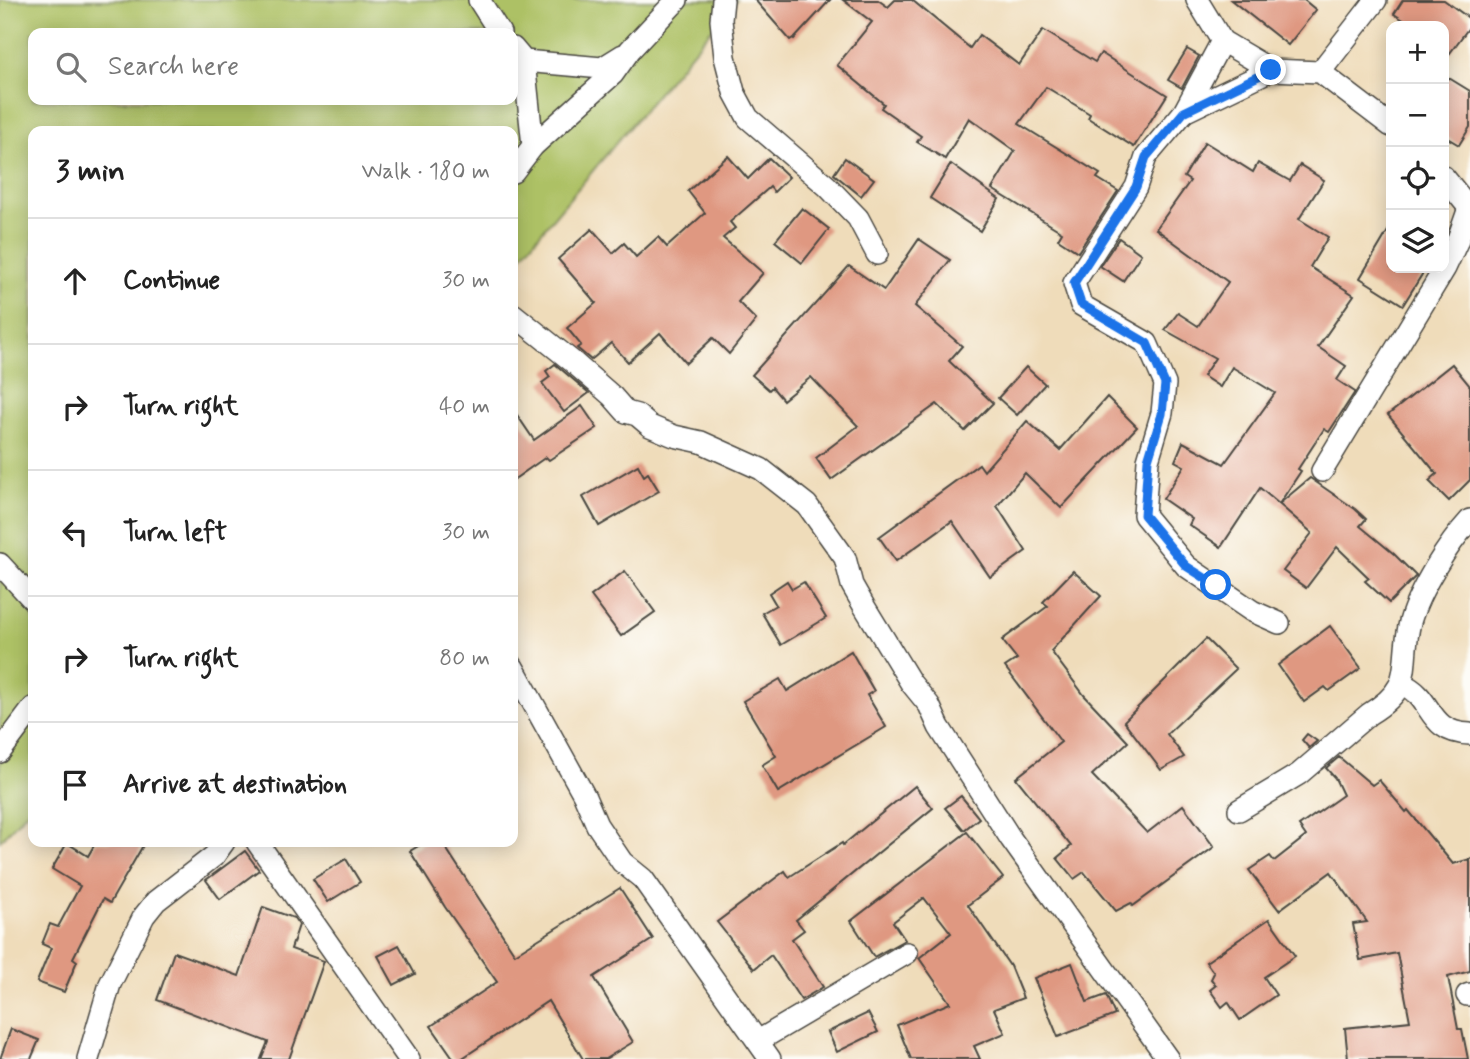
<!DOCTYPE html>
<html lang="en">
<head>
<meta charset="utf-8">
<style>
	body { margin:0; font-family:Mynerve,sans-serif; background:#f2f2f2; color:#222 }
	.controls { position:absolute; right:21px; top:21px; display:grid; overflow:hidden; border-radius:14px; box-shadow:0 4px 18px #0003 }
	.controls button { width:63px; height:63px; display:grid; place-items:center; padding:0; border:0; border-bottom:2px solid #e0e0e0; background:#fff; color:#222; font:35px sans-serif }
	.stop { position:absolute; width:21px; height:21px; margin:-16px; border:5px solid #1a73e8; border-radius:50%; background:#fff }
	.stop.end { background:#1a73e8; border-color:#fff; box-shadow:0 2px 7px #0008 }
	.list { margin:0; padding:0; list-style:none }
	h2 { display:flex; justify-content:space-between; align-items:center; height:91px; margin:0; padding:0 28px; font-size:30px }
	h2 small { font-size:23px; font-weight:400; color:#767676 }
	.list li { display:grid; grid-template-columns:46px 1fr auto; gap:21px; align-items:center; box-sizing:border-box; height:126px; padding:0 28px; border-top:2px solid #e0e0e0 }
	.list b { display:block; font-size:26px; white-space:nowrap }
	.list em { font-size:23px; font-style:normal; color:#767676 }
	.icon { flex:none; width:38px; height:38px; fill:none; stroke:currentColor; stroke-width:2; stroke-linecap:round; stroke-linejoin:round }
	.map { position:relative; flex:none; width:1470px; height:1059px; overflow:hidden }
	.search { position:absolute; background:#fff; box-shadow:0 4px 18px #0003; left:28px; top:28px; width:490px; height:77px; display:flex; align-items:center; gap:18px; box-sizing:border-box; padding:0 24px; border-radius:14px; color:#767676; font-size:26px }
	.panel { position:absolute; background:#fff; box-shadow:0 4px 18px #0003; left:28px; top:126px; width:490px; height:721px; border-radius:14px }
	.map>svg:first-child { display:block }
	.green { fill:#adc165; stroke:#6c7648; stroke-width:2; fill-rule:evenodd }
	.building { fill:#df9881 }
	.lines { fill:none; stroke-linecap:round; stroke-linejoin:round }
	.street-casing { stroke:#484640; stroke-width:24 }
	.street { stroke:#fff; stroke-width:21 }
	.route { stroke:#1a73e8; stroke-width:9 }
</style>
</head>
<body>
<div class="map">
<svg width="1470" height="1059" viewBox="0 0 1470 1059">
	<rect width="100%" height="100%" fill="#fdfcf7"/>
	<filter id="ink" filterUnits="userSpaceOnUse"><feTurbulence type="fractalNoise" baseFrequency=".0143" numOctaves="2"/><feDisplacementMap in="SourceGraphic" scale="14" xChannelSelector="R" yChannelSelector="G"/><feConvolveMatrix kernelMatrix="1 2 1 2 8 2 1 2 1" color-interpolation-filters="sRGB"/></filter>
	<filter id="wash" filterUnits="userSpaceOnUse"><feTurbulence type="fractalNoise" baseFrequency=".00686" numOctaves="4" result="noise"/><feDisplacementMap in="SourceGraphic" scale="28" xChannelSelector="R" yChannelSelector="G"/><feGaussianBlur stdDeviation="1.57" result="paint"/><feColorMatrix in="noise" values="0 0 0 0 0 0 0 0 0 0 0 0 0 0 0 0 0 1.4 0 .05"/><feComposite in="paint" operator="in"/></filter>
	<g filter="url(#wash)">
		<rect width="100%" height="100%" fill="#efdcba"/>
		<path class="green" d="M0 0H736L513 266V131H33V805L0 841ZM33 33H513V100H33Z"/>
		<g id="blocks">
			<g class="building">
				<path d="M755 0H830L794 39 793 38 790 40Z"/>
				<path d="M843 0H878L888 7 895 0H912L970 48 979 35 1019 65 1043 30 1095 62 1101 53 1167 95 1134 147 1088 118 1090 114 1046 87 1019 124 1100 174 1097 178 1118 191 1078 252 1058 239 1062 232 992 189 1015 151 969 118 945 159 917 142 921 136 881 108 884 104 837 65 872 22Z"/>
				<path d="M1231 0H1304L1316 10 1288 45Z"/>
				<path d="M1403 0H1444L1470 19V26L1444 61V26H1413L1394 14Z"/>
				<path d="M1187 49 1199 56 1182 88 1168 80Z"/>
				<path d="M1444 75 1470 91V127L1459 145 1444 136Z"/>
				<path d="M1205 142 1253 172 1258 163 1290 181 1300 165 1324 180 1299 219 1328 237 1310 267 1354 295 1318 347 1346 366 1337 380 1355 392 1329 432 1324 429 1298 469 1301 471 1279 504 1260 488 1221 547 1189 525 1192 519 1163 499 1184 466 1175 461 1183 442 1224 464 1275 393 1232 367 1220 387 1203 376 1215 358 1165 330 1178 313 1198 326 1228 282 1156 229 1190 181 1184 177Z"/>
				<path d="M728 156 748 179 769 158 789 177 774 192 770 187 730 222 735 228 723 238 763 273 738 302 756 320 729 354 713 338 686 363 660 333 628 362 611 343 591 360 577 348 581 345 567 328 596 303 558 259 592 229 613 253 624 243 636 257 658 237 667 247 705 213 688 191Z"/>
				<path d="M845 158 874 179 861 196 834 174Z"/>
				<path d="M951 164 999 199 980 231 930 198Z"/>
				<path d="M802 208 829 229 802 263 775 241Z"/>
				<path d="M1391 226V268H1426L1403 305 1360 278Z"/>
				<path d="M1119 238 1141 254 1123 281 1100 266Z"/>
				<path d="M919 239 950 260 915 306 962 346 949 361 993 403 965 431 937 404 831 480 816 458 858 426 811 377 783 400 772 387 769 390 752 375 849 266 884 290Z"/>
				<path d="M555 364 589 393 564 412 542 383 550 377 546 371Z"/>
				<path d="M1452 364 1470 386V480L1449 501 1429 481 1437 474 1388 415Z"/>
				<path d="M1026 367 1045 384 1017 415 998 398Z"/>
				<path d="M1107 397 1137 427 1061 508 1025 473 997 506 1026 551 990 577 952 521 896 561 879 537 979 464 984 471 1027 421 1060 450Z"/>
				<path d="M582 406 597 428 549 460 546 457 513 480V409L534 440Z"/>
				<path d="M638 465 644 476 648 473 659 491 599 526 583 497Z"/>
				<path d="M1310 478 1355 509 1366 519 1360 526 1394 554 1416 576 1389 603 1365 581 1369 578 1337 547 1306 588 1283 571 1312 533 1279 504Z"/>
				<path d="M625 571 655 612 621 636 591 596Z"/>
				<path d="M1073 571 1101 596 1051 651 1084 695 1128 742 1092 775 1147 833 1183 805 1214 847 1133 906 1131 903 1116 911 1084 872 1074 879 1057 858 1071 846 1016 778 1061 742 1005 667 1017 659 1002 640 1048 606 1043 602Z"/>
				<path d="M787 581 792 589 804 582 826 618 781 645 762 613 776 605 769 593Z"/>
				<path d="M1330 626 1361 668 1329 691 1325 687 1304 702 1278 665Z"/>
				<path d="M1206 639 1236 669 1167 734 1184 757 1161 770 1124 721Z"/>
				<path d="M851 651 874 691 867 695 886 727 778 792 762 765 776 756 743 701 780 679 787 691Z"/>
				<path d="M1307 734 1317 741 1309 748 1302 740Z"/>
				<path d="M1339 757 1372 785 1379 780 1406 812 1408 810 1453 864 1470 859V971L1448 977 1458 1029H1462L1468 1059H1348L1345 1028 1410 1021 1397 953 1360 960 1353 924 1367 922 1331 872 1279 910 1249 870 1270 856 1274 861 1306 836 1299 826 1343 795 1335 778 1326 768Z"/>
				<path d="M915 786 933 808 796 920 804 930 792 939 823 987 801 1000 771 955 754 969 717 922 785 871 789 877 842 843 843 845Z"/>
				<path d="M961 796 979 818 964 830 945 808Z"/>
				<path d="M967 832 1003 878 968 905 1010 966 1023 998 994 1009 1005 1033 974 1046 980 1059H911L897 1025 950 1003 919 958 951 933 924 898 893 922 905 940 874 957 851 921Z"/>
				<path d="M96 842H145L110 903 103 899 73 958 77 961 64 992 37 982 51 948 42 944 50 924 58 927 80 886 52 869 67 843 88 856Z"/>
				<path d="M425 842H442L515 954 620 888 653 939 594 977 633 1042 605 1059H583L548 1001 461 1059H454L431 1026 497 982 445 907 410 851Z"/>
				<path d="M245 851 259 870 220 899 206 880Z"/>
				<path d="M346 859 360 882 328 902 313 879Z"/>
				<path d="M263 907 294 918 299 925 291 949 324 961 289 1059H261L268 1042 157 1000 174 952 239 976Z"/>
				<path d="M1269 919 1295 956 1264 977 1276 995 1240 1020 1228 1002 1222 1007 1210 990 1216 985 1211 979 1214 973 1206 962Z"/>
				<path d="M399 945 415 974 394 985 378 956Z"/>
				<path d="M1072 963 1087 1002 1106 995 1115 1015 1058 1037 1034 978Z"/>
				<path d="M868 1013 878 1032 837 1052 828 1032Z"/>
				<path d="M11 1029 39 1040 31 1059H0Z"/>
			</g>
		</g>
	</g>
	<g filter="url(#ink)">
		<use href="#blocks" fill-opacity="0" stroke="#484640" stroke-width="2"/>
		<g class="lines">
			<g class="street-casing">
				<g id="street">
					<path d="M479 0 500 33"/>
					<path d="M723 0 721 20 725 57 734 92 748 118 827 186 858 218 877 254"/>
					<path d="M1197 0 1222 41 1271 70 1320 72 1391 126"/>
					<path d="M1222 41 1184 112 1146 157 1136 187 1074 283 1081 305 1147 343 1165 384 1162 413 1148 460 1144 515 1186 566 1252 611 1279 623"/>
					<path d="M513 48 524 61 602 68 623 55"/>
					<path d="M524 61 533 146"/>
					<path d="M1320 72 1376 0"/>
					<path d="M1184 112 1271 70"/>
					<path d="M513 172 533 146 613 74 630 50 677 0"/>
					<path d="M1444 177 1470 209"/>
					<path d="M513 314 573 362 612 396 626 412 637 415 650 426 674 436 701 442 761 469 807 505 845 558 852 585 864 606 911 683 929 705 939 727 1011 839 1168 1059"/>
					<path d="M1322 471 1445 268 1457 242 1469 208"/>
					<path d="M0 564 33 600"/>
					<path d="M513 667 584 795 597 825 622 862 643 879 770 1059"/>
					<path d="M1402 684C1435 698 1425 732 1470 734"/>
					<path d="M0 752 33 708"/>
					<path d="M1239 810 1299 774 1369 714C1417 685 1399 666 1410 622 1419 590 1448 544 1470 520"/>
					<path d="M257 842 409 1059"/>
					<path d="M1467 995 1470 994"/>
					<path d="M758 1041 907 953"/>
					<path d="M88 1059 110 984 144 916 156 901 214 856 224 842"/>
				</g>
			</g>
			<use href="#street" class="street"/>
		</g>
	</g>
	<g class="lines" filter="url(#ink)">
		<path class="route" d="M1216 585 1186 566 1144 515 1148 460 1162 414 1165 384 1147 343 1081 304 1074 283 1136 187 1146 157 1184 112 1271 70"/>
	</g>
</svg>
<div class="controls">
<button>+</button>
<button>−</button>
<button><svg class="icon" aria-label="locate" viewBox="0 0 24 24"><circle cx="12" cy="12" r="6"/><path d="M12 2v4M12 18v4M2 12h4M18 12h4"/></svg></button>
<button><svg class="icon" aria-label="layers" viewBox="0 0 24 24"><path d="M12 4l9 5-9 5-9-5zM3 14l9 5 9-5"/></svg></button>
</div>
<div class="stop" style="left:1216px;top:585px"></div>
<div class="stop end" style="left:1271px;top:70px"></div>
<div class="search"><svg class="icon" aria-label="search" viewBox="0 0 24 24"><circle cx="10" cy="10" r="6"/><path d="M15 15l6 6"/></svg>Search here</div>
<section class="panel">
<h2>3 min<small>Walk · 180 m</small></h2>
<ul class="list">
<li><svg class="icon" aria-label="ahead" viewBox="0 0 24 24"><path d="M12 20V5M6 11l6-6 6 6"/></svg><div><b>Continue</b></div><em>30 m</em></li>
<li><svg class="icon" aria-label="right" viewBox="0 0 24 24"><path d="M7 20v-9h11M14 6l5 5-5 5"/></svg><div><b>Turn right</b></div><em>40 m</em></li>
<li><svg class="icon" aria-label="left" viewBox="0 0 24 24"><path d="M17 20v-9H6M10 6l-5 5 5 5"/></svg><div><b>Turn left</b></div><em>30 m</em></li>
<li><svg class="icon" aria-label="right" viewBox="0 0 24 24"><path d="M7 20v-9h11M14 6l5 5-5 5"/></svg><div><b>Turn right</b></div><em>80 m</em></li>
<li><svg class="icon" aria-label="arrive" viewBox="0 0 24 24"><path d="M6 21V4h12l-3 4 3 4H6"/></svg><div><b>Arrive at destination</b></div></li>
</ul>
</section>
</div>
</body>
</html>
